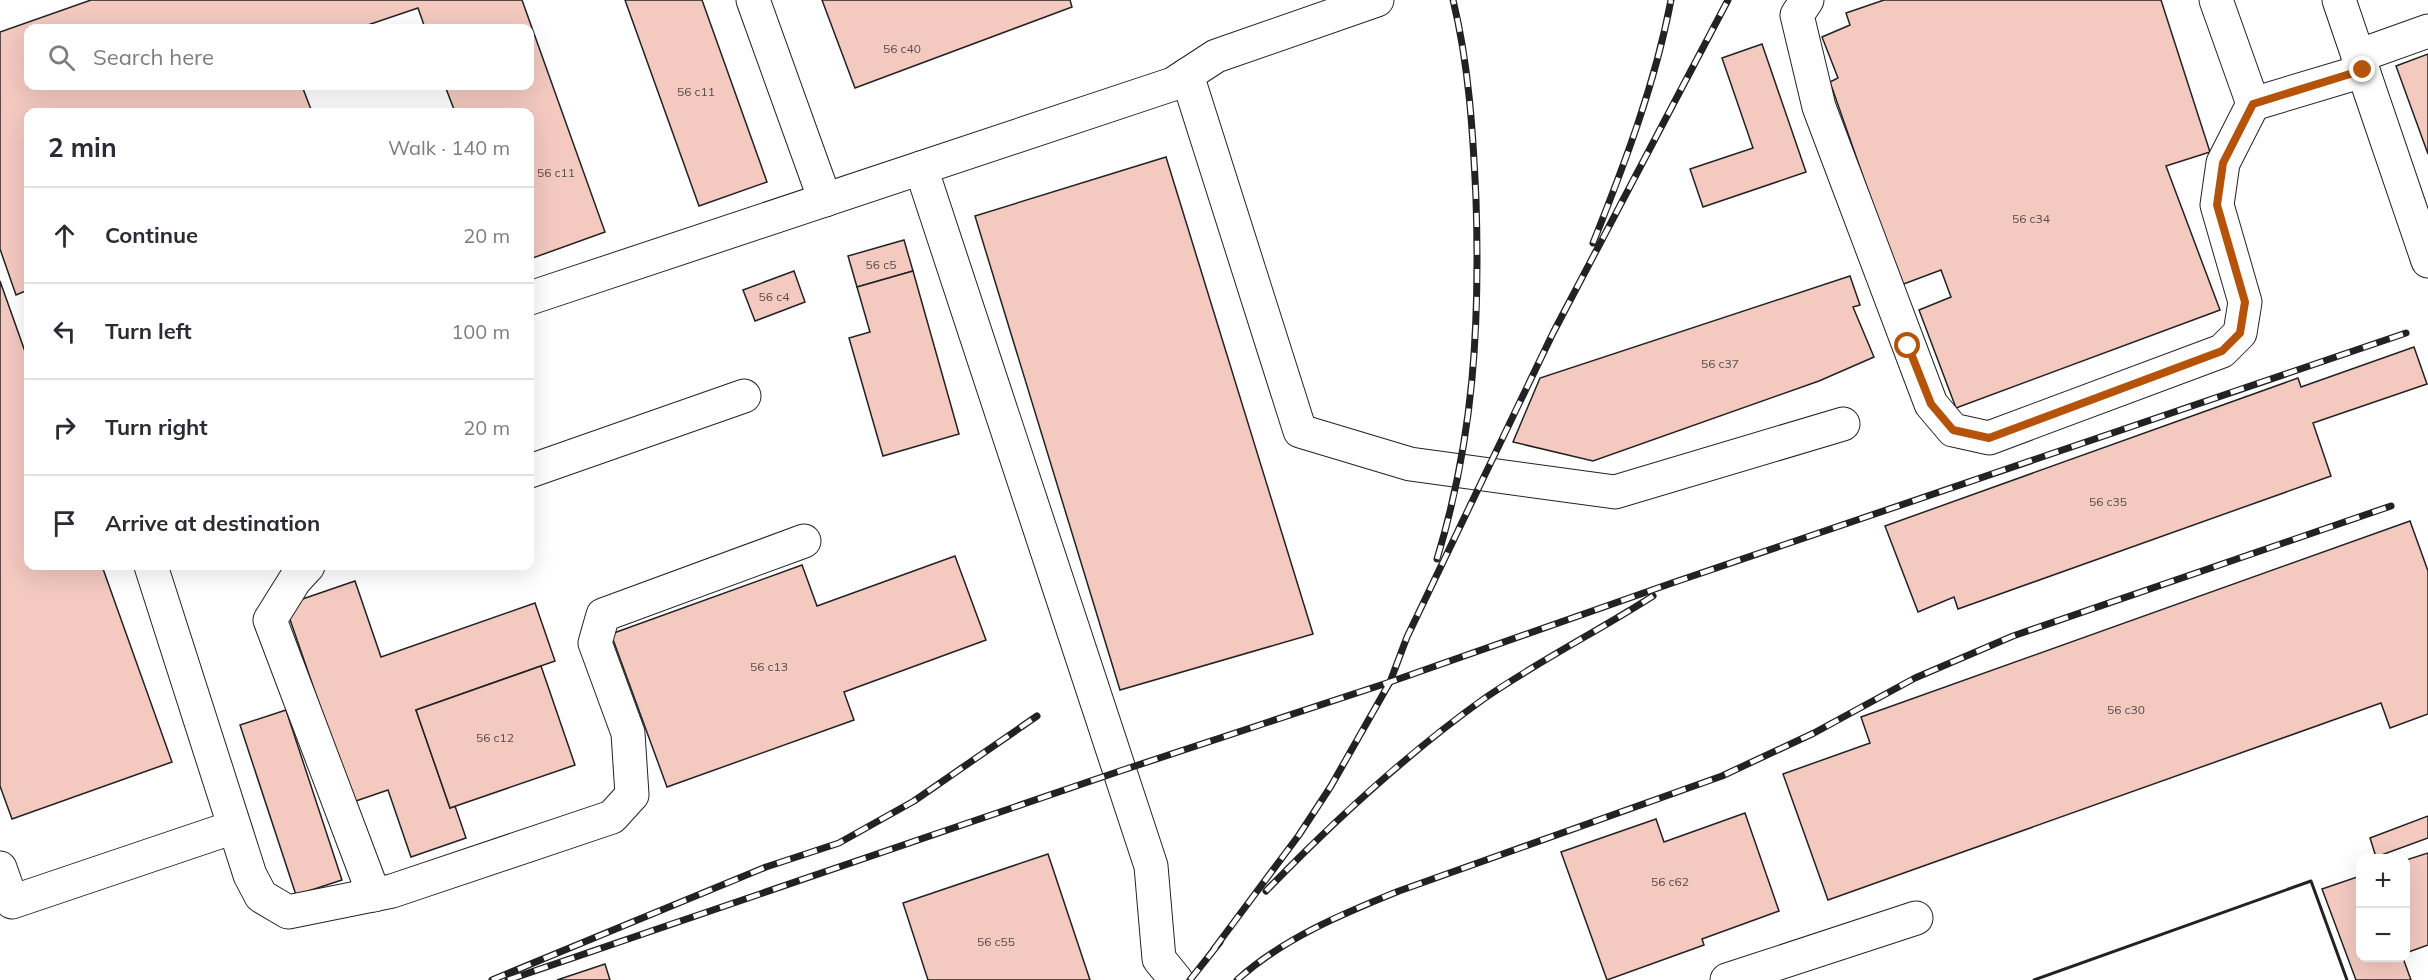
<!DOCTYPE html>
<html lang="en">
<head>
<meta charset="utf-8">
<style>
	body { margin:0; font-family:Mulish,sans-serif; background:#f2f2f3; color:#2b2b33 }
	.controls { position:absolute; right:18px; bottom:18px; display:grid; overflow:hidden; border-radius:12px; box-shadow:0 6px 24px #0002 }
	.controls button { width:54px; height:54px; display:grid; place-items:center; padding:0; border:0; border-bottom:2px solid #e1e1e2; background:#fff; color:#2b2b33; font:30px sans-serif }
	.stop { position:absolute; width:18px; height:18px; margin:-14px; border:4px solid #b45309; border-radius:50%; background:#fff }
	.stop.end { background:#b45309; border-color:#fff; box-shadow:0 2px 6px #0008 }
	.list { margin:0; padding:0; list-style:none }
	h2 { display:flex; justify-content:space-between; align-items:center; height:78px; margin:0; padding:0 24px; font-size:26px }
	h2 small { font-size:20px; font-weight:400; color:#7c7c81 }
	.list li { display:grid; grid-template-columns:39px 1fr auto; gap:18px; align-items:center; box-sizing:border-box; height:96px; padding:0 24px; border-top:2px solid #e1e1e2 }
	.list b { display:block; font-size:22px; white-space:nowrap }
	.list em { font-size:20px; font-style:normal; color:#7c7c81 }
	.icon { flex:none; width:33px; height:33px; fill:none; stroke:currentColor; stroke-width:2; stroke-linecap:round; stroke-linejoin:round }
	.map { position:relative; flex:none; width:2428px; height:980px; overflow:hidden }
	.search { position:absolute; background:#fff; box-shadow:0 6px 24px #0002; left:24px; top:24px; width:510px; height:66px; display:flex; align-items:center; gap:15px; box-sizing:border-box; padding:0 21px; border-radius:12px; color:#7c7c81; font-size:22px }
	.panel { position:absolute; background:#fff; box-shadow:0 6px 24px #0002; left:24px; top:108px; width:510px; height:462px; border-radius:12px }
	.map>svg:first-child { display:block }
	.building { fill:#f3c9c0; stroke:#222; stroke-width:1.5 }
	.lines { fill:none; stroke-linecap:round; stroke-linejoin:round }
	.minor-casing { stroke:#222; stroke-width:35 }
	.minor { stroke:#fff; stroke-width:33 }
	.rail-casing { stroke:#222; stroke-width:7 }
	.rail { stroke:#fff; stroke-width:4.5; stroke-dasharray:14; stroke-linecap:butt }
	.wall { stroke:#222; stroke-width:3 }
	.route { stroke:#b45309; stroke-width:8 }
	.labels { text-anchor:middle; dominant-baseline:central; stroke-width:4.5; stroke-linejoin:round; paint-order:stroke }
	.number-label { font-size:12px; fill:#564c4a }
</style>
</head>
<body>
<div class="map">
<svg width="2428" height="980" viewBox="0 0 2428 980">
	<rect width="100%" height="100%" fill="#fff"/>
	<g class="building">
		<path d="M91 0H522L605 232 530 259V112H455L445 86H530V28H425L418 8 359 28H28V86H302L312 112H28V290L16 295 0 249V32Z"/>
		<path d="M625 0H702L767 182 699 206Z"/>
		<path d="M822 0H1070L1072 7 855 88Z"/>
		<path d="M1884 0H2161L2210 152 2166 166 2220 310 1956 408 1919 310 1951 297 1941 270 1901 285 1830 82 1838 78 1822 37 1850 25 1846 13Z"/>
		<path d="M1762 44 1806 172 1703 207 1690 169 1753 148 1722 58Z"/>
		<path d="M2428 54V154L2396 66Z"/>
		<path d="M1166 157 1313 634 1120 690 975 216Z"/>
		<path d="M904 240 913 271 857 287 848 256Z"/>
		<path d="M794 271 805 302 755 321 743 290Z"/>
		<path d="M913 271 959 434 883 456 849 338 870 332 857 287Z"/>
		<path d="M1850 276 1860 305 1853 307 1874 357 1819 381 1593 461 1513 442 1540 378Z"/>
		<path d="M0 281 28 360V566H102L172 762 12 819 0 786Z"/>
		<path d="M2414 347 2427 384 2313 423 2331 476 1958 609 1954 597 1918 612 1885 526 2298 378 2301 387Z"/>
		<path d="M2410 521 2428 571V714L2390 728 2381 703 1828 900 1783 774 1870 743 1861 717Z"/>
		<path d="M955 556 986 640 844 692 854 720 667 787 611 634 802 565 817 606Z"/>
		<path d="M355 581 381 657 535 603 555 661 416 710 450 808 455 806 466 838 411 857 388 790 353 802 285 605Z"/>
		<path d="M541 666 575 765 450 808 416 710Z"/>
		<path d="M286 710 342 880 296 895 240 725Z"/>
		<path d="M1745 813 1779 911 1702 939 1704 945 1607 980 1561 852 1656 819 1664 842Z"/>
		<path d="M2428 816V838L2376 857 2370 838Z"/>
		<path d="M2428 853V945L2406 953V860Z"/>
		<path d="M1048 854 1090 980H928L903 903Z"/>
		<path d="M2360 876V958H2403L2411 980H2356L2322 889Z"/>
		<path d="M605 964 610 980H557Z"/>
	</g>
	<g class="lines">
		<g class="minor-casing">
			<g id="minor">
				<path d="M753 0 825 200"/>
				<path d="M1807 0 1797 15 1819 107 1931 404 1953 430 1989 438 2222 351 2240 333 2245 302 2217 205 2223 163 2253 104"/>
				<path d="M2216 0 2253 104 2363 71"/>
				<path d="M2339 0 2428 261"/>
				<path d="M2358 56 2428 31"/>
				<path d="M1187 75 1300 431 1410 464 1615 492 1843 424"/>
				<path d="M921 168 1151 866 1159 959 1176 980"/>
				<path d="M530 298 1173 84 1216 56 1377 0"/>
				<path d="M530 471 744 396"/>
				<path d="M151 566 250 875 261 896 288 912 392 891 612 817 632 795 628 733 595 643 603 615 804 541"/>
				<path d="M308 566 295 580 270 620 374 895"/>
				<path d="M0 868 12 902 234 827"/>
				<path d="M1727 980 1916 918"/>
			</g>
		</g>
		<use href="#minor" class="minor"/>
		<g class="rail-casing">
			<g id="rail">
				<path d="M1593 243C1625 163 1655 84 1671 0"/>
				<path d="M1437 559C1474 437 1480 324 1476 199 1473 133 1469 65 1453 0"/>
				<path d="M1266 891C1334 821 1405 755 1485 698 1539 661 1598 631 1653 596"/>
				<path d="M1214 949 1299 835 1331 786 1390 682 1407 637 1553 333 1728 0"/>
				<path d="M492 980 766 867 839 843 914 801 1037 716"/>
				<path d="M508 980 1120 771 1390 682 1672 583 2406 333"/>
				<path d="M1190 980 1220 942"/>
				<path d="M1237 980C1284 938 1342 914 1399 891L1722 776 1814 733 1915 678 2013 636 2391 506"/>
			</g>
		</g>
		<use href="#rail" class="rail"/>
		<path class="wall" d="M2034 980 2311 881 2347 980"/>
	</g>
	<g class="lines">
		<path class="route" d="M1908 346 1931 404 1953 430 1989 438 2222 351 2240 333 2245 302 2217 205 2223 163 2253 104 2363 70"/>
	</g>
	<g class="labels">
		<g class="number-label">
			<text x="902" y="48">56 с40</text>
			<text x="696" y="91">56 с11</text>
			<text x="556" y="172">56 с11</text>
			<text x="2031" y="218">56 с34</text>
			<text x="881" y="264">56 с5</text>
			<text x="774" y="296">56 с4</text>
			<text x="1720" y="363">56 с37</text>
			<text x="2108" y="501">56 с35</text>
			<text x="769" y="666">56 с13</text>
			<text x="2126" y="709">56 с30</text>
			<text x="495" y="737">56 с12</text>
			<text x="1670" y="881">56 с62</text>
			<text x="996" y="941">56 с55</text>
		</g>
	</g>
</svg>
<div class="controls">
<button>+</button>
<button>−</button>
</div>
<div class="stop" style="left:1908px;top:346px"></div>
<div class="stop end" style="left:2363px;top:70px"></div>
<div class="search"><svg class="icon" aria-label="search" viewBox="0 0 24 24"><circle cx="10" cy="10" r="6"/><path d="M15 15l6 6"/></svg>Search here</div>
<section class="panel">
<h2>2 min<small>Walk · 140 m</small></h2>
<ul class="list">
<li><svg class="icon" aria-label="ahead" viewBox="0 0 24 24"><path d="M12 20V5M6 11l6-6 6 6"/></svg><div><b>Continue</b></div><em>20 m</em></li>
<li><svg class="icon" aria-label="left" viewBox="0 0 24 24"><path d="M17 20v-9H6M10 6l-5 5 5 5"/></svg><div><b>Turn left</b></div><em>100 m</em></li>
<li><svg class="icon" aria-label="right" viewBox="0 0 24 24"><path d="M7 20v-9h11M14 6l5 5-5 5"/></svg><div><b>Turn right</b></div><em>20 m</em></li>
<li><svg class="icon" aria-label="arrive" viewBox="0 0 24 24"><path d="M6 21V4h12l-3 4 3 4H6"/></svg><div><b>Arrive at destination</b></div></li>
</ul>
</section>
</div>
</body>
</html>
